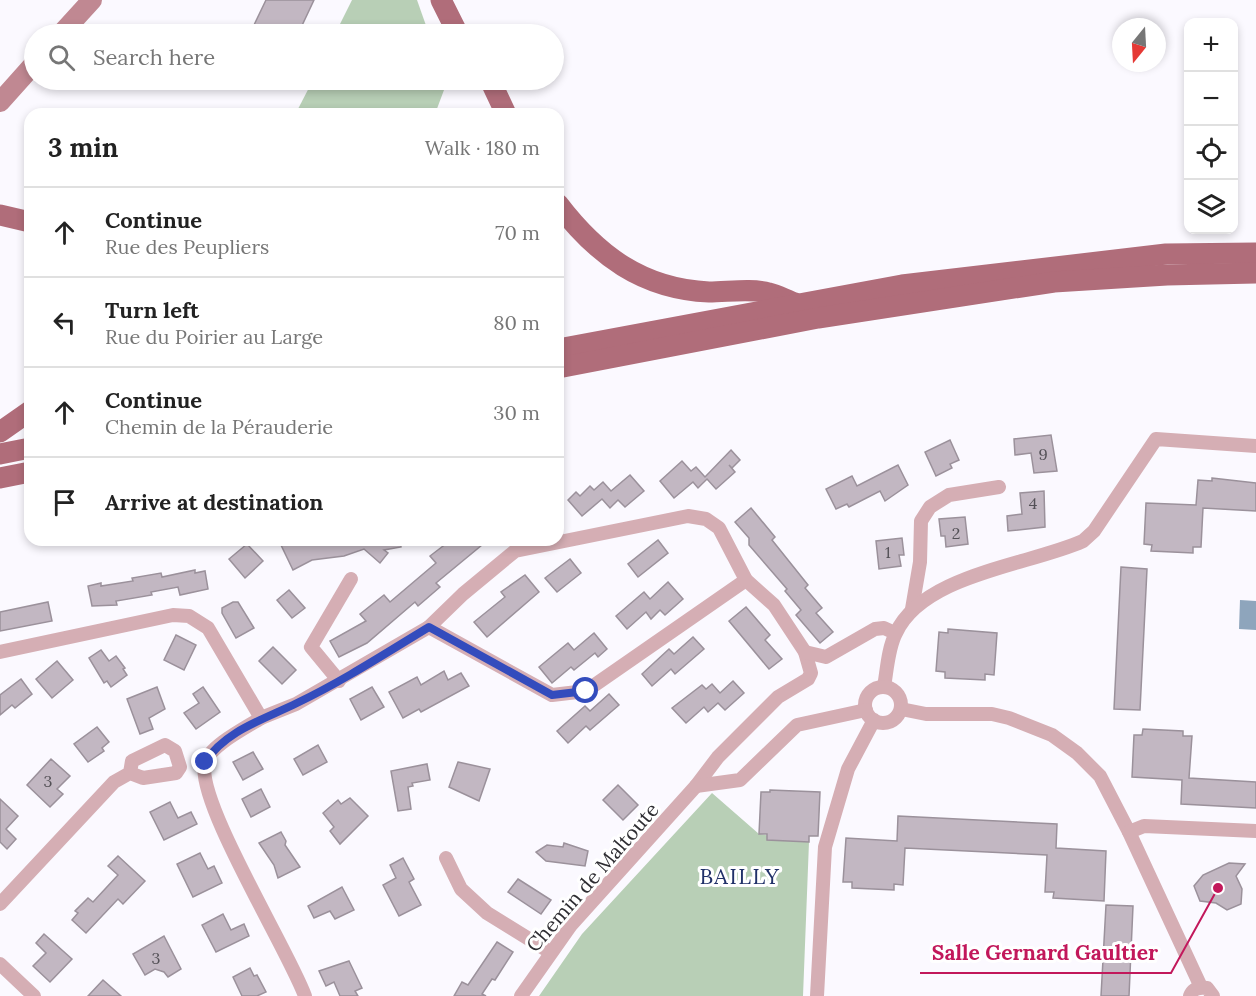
<!DOCTYPE html>
<html lang="en">
<head>
<meta charset="utf-8">
<style>
	body { margin:0; font-family:Lora,serif; background:#f2f2f2; color:#222 }
	.controls { position:absolute; right:18px; top:18px; display:grid; overflow:hidden; border-radius:12px; box-shadow:0 3px 9px #0003 }
	.controls button { width:54px; height:54px; display:grid; place-items:center; padding:0; border:0; border-bottom:2px solid #e0e0e0; background:#fff; color:#222; font:30px sans-serif }
	.compass { position:absolute; left:1112px; top:18px; width:54px; height:54px; border-radius:50%; background:#fff; box-shadow:0 3px 9px #0003; rotate:198deg }
	.stop { position:absolute; width:18px; height:18px; margin:-14px; border:4px solid #334cbd; border-radius:50%; background:#fff }
	.stop.end { background:#334cbd; border-color:#fff; box-shadow:0 2px 6px #0008 }
	.list { margin:0; padding:0; list-style:none }
	h2 { display:flex; justify-content:space-between; align-items:center; height:78px; margin:0; padding:0 24px; font-size:26px }
	h2 small { font-size:20px; font-weight:400; color:#767676 }
	.list li { display:grid; grid-template-columns:39px 1fr auto; gap:18px; align-items:center; box-sizing:border-box; height:90px; padding:0 24px; border-top:2px solid #e0e0e0 }
	.list b { display:block; font-size:22px; white-space:nowrap }
	.list p { margin:0; font-size:20px; white-space:nowrap; color:#767676 }
	.list em { font-size:20px; font-style:normal; color:#767676 }
	.icon { flex:none; width:33px; height:33px; fill:none; stroke:currentColor; stroke-width:2; stroke-linecap:round; stroke-linejoin:round }
	.map { position:relative; flex:none; width:1256px; height:996px; overflow:hidden }
	.search { position:absolute; background:#fff; box-shadow:0 3px 9px #0003; left:24px; top:24px; width:540px; height:66px; display:flex; align-items:center; gap:15px; box-sizing:border-box; padding:0 21px; border-radius:33px; color:#767676; font-size:22px }
	.panel { position:absolute; background:#fff; box-shadow:0 3px 9px #0003; left:24px; top:108px; width:540px; height:438px; border-radius:18px }
	.map>svg:first-child { display:block }
	.green { fill:#b8cfb6 }
	.water { fill:#8ea5bc }
	.building { fill:#c2b7c2; stroke:#9b919b; stroke-width:1.5 }
	.lines { fill:none; stroke-linecap:round; stroke-linejoin:round }
	.minor { stroke:#d5aeb4; stroke-width:14 }
	.secondary { stroke:#c08892; stroke-width:20 }
	.primary { stroke:#b06d7a; stroke-width:21 }
	.route { stroke:#334cbd; stroke-width:8 }
	.labels { text-anchor:middle; dominant-baseline:central; stroke-width:6; stroke-linejoin:round; paint-order:stroke }
	.number-label { font-size:16px; fill:#535056 }
	.street-label { font-size:20px; fill:#2e2d32; stroke:#fff }
	.quarter-label { font-size:22px; letter-spacing:1.5px; fill:#213169; stroke:#fff }
	.leader { fill:none; stroke:#c2185b; stroke-width:2 }
	.callout-dot { fill:#c2185b; stroke:#fff; stroke-width:2 }
	.callout-label { font-size:21px; text-anchor:middle; font-weight:bold; fill:#c2185b; stroke:#fff; stroke-width:6; stroke-linejoin:round; paint-order:stroke }
</style>
</head>
<body>
<div class="map">
<svg width="1256" height="996" viewBox="0 0 1256 996">
	<rect width="100%" height="100%" fill="#fbf9ff"/>
	<g class="green">
		<path d="M352 0H417L429 34H335Z"/>
		<path d="M313 80H446L447 82 435 114H310L298 109Z"/>
		<path d="M712 793 759 834 809 842 803 996H539L582 934Z"/>
	</g>
	<path class="water" d="M1240 600 1256 601V630L1239 629Z"/>
	<g class="building">
		<path d="M266 0H314L298 34H275L254 25Z"/>
		<path d="M1051 435 1057 471 1034 473 1031 453 1015 455 1014 439Z"/>
		<path d="M950 440 959 460 950 464 952 468 936 476 925 452Z"/>
		<path d="M731 450 740 460 732 468 729 465 735 472 716 489 707 479 698 488 693 482 674 498 660 481 682 461 691 471 696 467 705 477Z"/>
		<path d="M898 465 908 485 885 501 880 491 849 507 847 504 836 509 826 489 852 476 857 486Z"/>
		<path d="M630 475 644 491 625 507 618 500 610 508 602 499 582 516 568 500 576 492 580 496 590 486 594 490 603 482 611 491Z"/>
		<path d="M1212 478 1256 483V511L1203 508 1201 547H1193V553L1151 551 1152 545 1144 544 1146 503 1196 505 1198 480 1212 481Z"/>
		<path d="M1044 491 1045 527 1008 531 1007 516 1022 514 1020 493Z"/>
		<path d="M751 508 775 537 772 540 808 585 805 588 822 608 816 613 833 632 820 643 796 615 801 610 785 591 787 589 749 545V538L735 522Z"/>
		<path d="M965 517 968 544 946 547 945 536H941L939 519Z"/>
		<path d="M902 538 904 555H899L901 566 879 569 876 541Z"/>
		<path d="M292 540H400L401 547 384 550 388 553 380 563 364 549 344 556 312 560 293 570 281 545Z"/>
		<path d="M451 540H488L436 583 440 587 418 606 415 602 367 643 339 657 330 641 366 621 360 614 384 595 390 602 436 563 430 556Z"/>
		<path d="M658 540 668 553 638 577 628 564Z"/>
		<path d="M247 544 263 561 245 578 229 559Z"/>
		<path d="M570 559 581 573 557 592 545 578Z"/>
		<path d="M1121 567 1147 569 1140 710 1114 709Z"/>
		<path d="M195 570V573L205 571 208 589 180 595 178 587 151 592 152 595 116 601 117 605 92 606 88 586 101 583V586L133 581 132 578 161 573 162 577Z"/>
		<path d="M525 575 539 592 487 637 474 622 505 597 501 592Z"/>
		<path d="M668 582 683 599 665 615 660 610 651 619 646 612 627 629 616 616 644 592 650 599Z"/>
		<path d="M289 590 305 608 292 618 277 600Z"/>
		<path d="M48 602 52 621 0 631V612Z"/>
		<path d="M233 602H238L254 628 236 638 222 613V608Z"/>
		<path d="M746 607 770 635 765 640 782 659 769 669 729 621Z"/>
		<path d="M948 629 997 633 994 675 985 674V680L945 678V672L936 671 939 632 948 633Z"/>
		<path d="M594 633 607 649 598 657 595 653 574 670 571 667 552 683 539 667 568 643 574 650Z"/>
		<path d="M176 635 196 645 184 670 164 660Z"/>
		<path d="M693 637 704 649 675 674 671 669 652 686 642 674 669 649 674 654Z"/>
		<path d="M273 647 296 670 282 684 259 661Z"/>
		<path d="M101 650 109 661 116 656 125 668 123 669 127 675 111 687 107 681 104 683 89 658Z"/>
		<path d="M57 661 73 680 52 698 36 679Z"/>
		<path d="M444 671 448 680 461 673 469 686 421 712 419 709 403 718 389 692 417 677 421 685Z"/>
		<path d="M21 679 32 694 15 708 12 705 0 715V695Z"/>
		<path d="M733 681 744 693 725 710 718 703 708 712 704 707 686 723 672 708 702 685 706 689 712 684 720 693Z"/>
		<path d="M157 687 165 709 149 718 153 729 140 734 127 699Z"/>
		<path d="M203 687 220 712 196 729 184 713 199 703 193 694Z"/>
		<path d="M372 687 384 707 361 720 350 699Z"/>
		<path d="M609 694 619 705 590 730 586 726 568 743 557 731 585 706 590 711Z"/>
		<path d="M97 727 109 742 102 748 104 751 88 762 74 744Z"/>
		<path d="M1143 729 1183 731V736H1192L1189 778 1256 782V808L1181 804 1182 780 1132 777 1134 735H1142Z"/>
		<path d="M318 745 327 762 303 775 294 759Z"/>
		<path d="M253 752 263 769 243 780 233 762Z"/>
		<path d="M51 759 70 776 57 789 63 794 50 807 27 785Z"/>
		<path d="M458 762 490 769 479 801 449 787Z"/>
		<path d="M427 764 430 780 412 783 413 786 408 787 411 809 398 811 391 771Z"/>
		<path d="M618 785 638 805 623 820 603 800Z"/>
		<path d="M261 789 270 807 251 817 242 799Z"/>
		<path d="M770 790 820 792 818 836H809V842L767 840V834H759L761 792H770Z"/>
		<path d="M350 798 368 816 340 844 330 831 334 827 323 813 338 800 341 804Z"/>
		<path d="M0 799 18 816 6 829 16 839 7 849 0 842Z"/>
		<path d="M170 802 178 818 191 812 197 824 164 840 150 812Z"/>
		<path d="M898 816 1057 824 1056 848 1106 851 1104 901 1053 898 1054 892H1045L1047 855 905 848 903 885 894 884V890L852 888V882H843L846 838 897 841Z"/>
		<path d="M281 832 286 841 285 845 300 867 278 878 274 865 259 843Z"/>
		<path d="M564 843 588 851 585 866 546 861 536 852 547 845 563 847Z"/>
		<path d="M200 853 208 869 214 866 222 883 193 897 177 864Z"/>
		<path d="M118 856 145 881 123 904 118 899 86 933 72 920 78 913 75 911 88 898 93 902 118 875 108 866Z"/>
		<path d="M403 858 414 879 409 882 421 905 399 916 383 885 396 878 390 865Z"/>
		<path d="M1229 863 1245 864 1236 876 1242 889 1241 904 1227 910 1216 903 1200 901 1194 886 1203 875Z"/>
		<path d="M518 879 551 900 541 914 508 892Z"/>
		<path d="M342 887 354 910 335 919 330 911 314 918 308 906Z"/>
		<path d="M1106 905 1133 906 1129 996H1101Z"/>
		<path d="M223 914 231 930 244 924 249 936 216 952 202 925Z"/>
		<path d="M44 934 72 959 50 982 33 966 46 953 36 943Z"/>
		<path d="M164 936 181 969 168 977 164 972 155 969 145 975 133 954Z"/>
		<path d="M497 942 513 952 495 980 492 979 482 994 486 996H454L462 982 468 985Z"/>
		<path d="M349 961 362 988 355 991 358 996H340L334 982 326 986 319 971Z"/>
		<path d="M250 968 254 976 257 975 266 992 257 996H242L233 977Z"/>
		<path d="M103 980 121 996H88Z"/>
	</g>
	<g class="lines">
		<g class="minor">
			<path d="M912 609 920 562 921 521 930 507 949 495 999 487"/>
			<path d="M429 627 552 695 586 691 746 580"/>
			<path d="M0 652 173 615 189 616 208 628 261 718 296 704 429 627 463 594 515 551 688 516 706 519 719 528 746 580 774 605 805 652 811 673 808 679 778 697 718 757 696 786 571 925 521 996"/>
			<path d="M805 652 826 657 875 629 884 628 895 633"/>
			<path d="M339 681 311 647 351 579"/>
			<path d="M884 687C887 670 888 648 896 633 923 574 1030 565 1083 541L1094 531 1156 439 1256 446"/>
			<circle cx="883" cy="705" r="18"/>
			<path d="M901 709 926 714H992L1009 718 1052 735 1077 753 1100 776 1129 832 1201 987"/>
			<path d="M261 718C247 727 209 746 205 763 195 800 289 951 305 996"/>
			<path d="M696 786 740 780 797 725 866 710"/>
			<path d="M1129 832 1144 826 1256 831"/>
			<path d="M446 858 461 889 487 913 550 952"/>
			<path d="M0 904 114 782 130 773 132 761 165 745 175 751 180 767 176 773 143 778 130 773"/>
			<path d="M0 964 34 996"/>
			<path d="M817 996 825 847 848 769 874 720"/>
			<path d="M1190 996C1193 988 1199 987 1207 988L1213 996"/>
		</g>
		<g class="secondary">
			<path d="M61 34 92 0"/>
			<path d="M0 102 34 64"/>
		</g>
		<g class="primary">
			<path d="M441 0 458 34"/>
			<path d="M490 80 506 114"/>
			<path d="M558 204C597 255 642 289 709 292 728 292 751 288 769 293 778 295 786 300 795 303"/>
			<path d="M0 215 30 222"/>
			<path d="M558 349 902 285 1166 254 1256 253"/>
			<path d="M558 368 818 318 1054 282 1167 275 1256 273"/>
			<path d="M0 432 30 411"/>
			<path d="M0 454 30 448"/>
			<path d="M0 478 30 472"/>
		</g>
	</g>
	<g class="lines">
		<path class="route" d="M205 762C226 730 265 719 297 703 343 681 386 653 429 627L552 695 586 691"/>
	</g>
	<g class="labels">
		<g class="number-label">
			<text x="1043" y="454">9</text>
			<text x="1033" y="503">4</text>
			<text x="956" y="533">2</text>
			<text x="888" y="552">1</text>
			<text x="48" y="781">3</text>
			<text x="156" y="958">3</text>
		</g>
		<g class="street-label">
			<text transform="translate(592 877) rotate(-49)">Chemin de Maltoute</text>
		</g>
		<g class="quarter-label">
			<text x="740" y="876">BAILLY</text>
		</g>
	</g>
	<path class="leader" d="M1218 888L1171 973H920"/>
	<circle class="callout-dot" cx="1218" cy="888" r="6"/>
	<g class="callout-label">
		<text x="1045" y="960">Salle Gernard Gaultier</text>
	</g>
</svg>
<div class="controls">
<button>+</button>
<button>−</button>
<button><svg class="icon" aria-label="locate" viewBox="0 0 24 24"><circle cx="12" cy="12" r="6"/><path d="M12 2v4M12 18v4M2 12h4M18 12h4"/></svg></button>
<button><svg class="icon" aria-label="layers" viewBox="0 0 24 24"><path d="M12 4l9 5-9 5-9-5zM3 14l9 5 9-5"/></svg></button>
</div>
<svg class="compass" viewBox="-18 -18 36 36"><path d="M0-13l5 13h-10z" fill="#e53935"/><path d="M0 13l5-13h-10z" fill="#767676"/></svg>
<div class="stop" style="left:586px;top:691px"></div>
<div class="stop end" style="left:205px;top:762px"></div>
<div class="search"><svg class="icon" aria-label="search" viewBox="0 0 24 24"><circle cx="10" cy="10" r="6"/><path d="M15 15l6 6"/></svg>Search here</div>
<section class="panel">
<h2>3 min<small>Walk · 180 m</small></h2>
<ul class="list">
<li><svg class="icon" aria-label="ahead" viewBox="0 0 24 24"><path d="M12 20V5M6 11l6-6 6 6"/></svg><div><b>Continue</b><p>Rue des Peupliers</p></div><em>70 m</em></li>
<li><svg class="icon" aria-label="left" viewBox="0 0 24 24"><path d="M17 20v-9H6M10 6l-5 5 5 5"/></svg><div><b>Turn left</b><p>Rue du Poirier au Large</p></div><em>80 m</em></li>
<li><svg class="icon" aria-label="ahead" viewBox="0 0 24 24"><path d="M12 20V5M6 11l6-6 6 6"/></svg><div><b>Continue</b><p>Chemin de la Pérauderie</p></div><em>30 m</em></li>
<li><svg class="icon" aria-label="arrive" viewBox="0 0 24 24"><path d="M6 21V4h12l-3 4 3 4H6"/></svg><div><b>Arrive at destination</b></div></li>
</ul>
</section>
</div>
</body>
</html>
